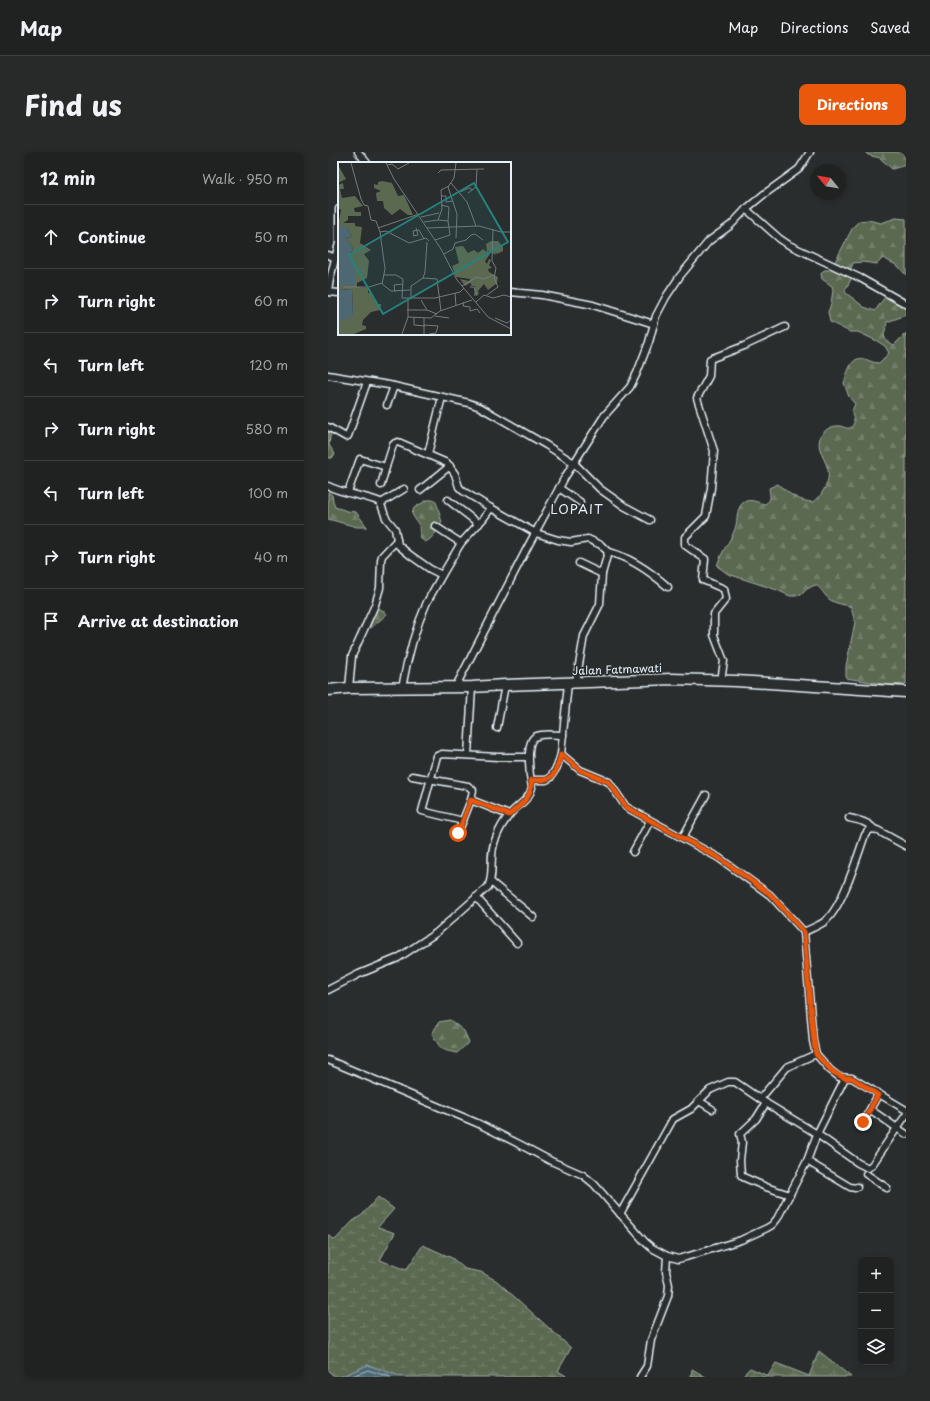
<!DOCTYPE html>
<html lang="en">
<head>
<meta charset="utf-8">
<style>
	body { margin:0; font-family:"Playpen Sans",sans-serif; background:#282a2a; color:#f1f3f6 }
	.controls { position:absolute; right:12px; bottom:12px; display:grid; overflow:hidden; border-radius:8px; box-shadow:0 2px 6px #0003 }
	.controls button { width:36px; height:36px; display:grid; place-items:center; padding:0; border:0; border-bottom:1px solid #3d3f40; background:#202222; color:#f1f3f6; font:20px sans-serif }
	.compass { position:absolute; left:482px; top:12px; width:36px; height:36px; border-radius:50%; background:#202222; box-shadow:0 2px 6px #0003; rotate:300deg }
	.stop { position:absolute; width:12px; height:12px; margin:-9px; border:3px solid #ea580c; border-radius:50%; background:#fff }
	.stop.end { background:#ea580c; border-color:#fff; box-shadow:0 1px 4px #0008 }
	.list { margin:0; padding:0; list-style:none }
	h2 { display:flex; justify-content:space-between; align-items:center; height:52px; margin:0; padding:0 16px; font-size:17px }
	h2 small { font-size:13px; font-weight:400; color:#a2a4a5 }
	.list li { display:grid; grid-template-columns:26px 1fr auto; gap:12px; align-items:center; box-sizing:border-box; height:64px; padding:0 16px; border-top:1px solid #3d3f40 }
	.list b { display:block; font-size:15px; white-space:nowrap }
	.list em { font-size:13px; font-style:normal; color:#a2a4a5 }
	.icon { flex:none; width:22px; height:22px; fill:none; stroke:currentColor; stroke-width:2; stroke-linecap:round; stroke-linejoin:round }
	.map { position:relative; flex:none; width:578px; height:1225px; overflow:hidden; border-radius:8px }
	header { display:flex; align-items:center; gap:24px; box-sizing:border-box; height:56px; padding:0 20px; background:#202222; border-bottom:1px solid #3d3f40 }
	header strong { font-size:19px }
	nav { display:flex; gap:22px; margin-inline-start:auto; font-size:14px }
	.intro { display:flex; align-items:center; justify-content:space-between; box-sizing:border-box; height:96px; padding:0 24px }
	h1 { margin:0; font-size:28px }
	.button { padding:10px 18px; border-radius:8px; background:#ea580c; color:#fff; font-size:14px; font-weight:700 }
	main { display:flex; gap:24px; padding:0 24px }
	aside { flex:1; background:#202222; border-radius:8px; box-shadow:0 2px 6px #0003 }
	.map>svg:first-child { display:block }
	.forest { fill:url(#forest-firs); stroke:#a2ada4 }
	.wetland { fill:url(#wetland-marsh); stroke:#a2ada4 }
	.water { fill:url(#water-ripples); stroke:#8c9fa8 }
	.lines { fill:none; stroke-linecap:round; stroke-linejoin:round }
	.shore { stroke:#aabac3; stroke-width:1 }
	.minor-tunnel { stroke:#464a4c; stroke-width:6; stroke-dasharray:6 3; stroke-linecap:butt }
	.minor-casing { stroke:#e8f1f8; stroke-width:9 }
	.trunk-casing { stroke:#e8f1f8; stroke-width:13 }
	.minor { stroke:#2a2d2e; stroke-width:6 }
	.trunk { stroke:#2a2d2e; stroke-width:10 }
	.route { stroke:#ea580c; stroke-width:5 }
	.labels { text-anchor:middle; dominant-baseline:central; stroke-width:3.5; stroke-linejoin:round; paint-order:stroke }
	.street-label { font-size:11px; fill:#e8f1f8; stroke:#2a2d2e }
	.quarter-label { font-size:13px; letter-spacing:1px; fill:#e8f1f8; stroke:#2a2d2e }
	.inset-road { fill:none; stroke:#767b7f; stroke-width:1 }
	.view { fill:#25827c; fill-opacity:0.15; stroke:#25827c; stroke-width:2 }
	.inset-edge { fill:none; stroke:#e8f1f8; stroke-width:2 }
</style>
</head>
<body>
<header>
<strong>Map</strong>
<nav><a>Map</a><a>Directions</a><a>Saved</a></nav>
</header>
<div class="intro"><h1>Find us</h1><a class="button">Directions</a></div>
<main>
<aside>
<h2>12 min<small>Walk · 950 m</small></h2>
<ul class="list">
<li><svg class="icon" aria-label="ahead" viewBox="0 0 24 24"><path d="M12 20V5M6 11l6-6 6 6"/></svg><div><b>Continue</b></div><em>50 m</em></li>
<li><svg class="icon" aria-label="right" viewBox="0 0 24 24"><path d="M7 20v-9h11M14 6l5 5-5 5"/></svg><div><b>Turn right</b></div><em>60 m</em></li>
<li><svg class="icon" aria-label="left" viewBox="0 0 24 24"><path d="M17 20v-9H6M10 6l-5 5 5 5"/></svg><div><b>Turn left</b></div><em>120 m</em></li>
<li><svg class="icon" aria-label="right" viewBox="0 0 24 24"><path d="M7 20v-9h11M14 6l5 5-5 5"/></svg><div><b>Turn right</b></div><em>580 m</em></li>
<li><svg class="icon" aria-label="left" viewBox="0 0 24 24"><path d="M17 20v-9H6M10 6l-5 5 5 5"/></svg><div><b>Turn left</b></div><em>100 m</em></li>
<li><svg class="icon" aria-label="right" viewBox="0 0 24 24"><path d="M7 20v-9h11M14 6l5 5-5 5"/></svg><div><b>Turn right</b></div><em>40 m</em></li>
<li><svg class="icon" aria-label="arrive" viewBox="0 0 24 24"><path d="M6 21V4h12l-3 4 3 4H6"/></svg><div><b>Arrive at destination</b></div></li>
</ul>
</aside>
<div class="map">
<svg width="578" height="1225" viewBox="0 0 578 1225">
	<defs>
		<pattern id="forest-firs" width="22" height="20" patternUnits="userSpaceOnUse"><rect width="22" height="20" fill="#5c6951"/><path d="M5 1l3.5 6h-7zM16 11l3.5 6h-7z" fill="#737f6b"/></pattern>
		<pattern id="wetland-marsh" width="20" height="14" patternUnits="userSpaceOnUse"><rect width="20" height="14" fill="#5c6951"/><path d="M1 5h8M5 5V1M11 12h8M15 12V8" fill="none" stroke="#737f6b"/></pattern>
		<pattern id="water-ripples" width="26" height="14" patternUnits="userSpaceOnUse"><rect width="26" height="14" fill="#4e6873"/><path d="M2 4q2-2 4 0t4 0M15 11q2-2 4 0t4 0" fill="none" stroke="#687e88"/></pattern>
	</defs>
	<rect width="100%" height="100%" fill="#2a2d2e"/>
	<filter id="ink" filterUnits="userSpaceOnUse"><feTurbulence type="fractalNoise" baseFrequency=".025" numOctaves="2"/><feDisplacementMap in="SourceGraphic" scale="8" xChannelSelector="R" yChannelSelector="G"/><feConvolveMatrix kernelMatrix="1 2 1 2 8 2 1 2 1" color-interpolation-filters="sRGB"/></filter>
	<g filter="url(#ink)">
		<g class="forest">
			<path d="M537 0H578V13L564 17 552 6 540 3Z"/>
			<path d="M568 66 578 67V123L570 114 555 106 549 112 534 110 525 111 521 122 524 125 517 139 518 141 536 155 547 159 557 145 578 151V163L559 170 556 183 558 189 566 193 578 181V532L561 533 518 526V514L527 470 523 455C516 452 507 452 501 447 495 442 494 436 487 433L479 437 473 443 468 444H462L449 438 400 422 389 414C393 400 402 390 407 377 410 368 408 355 416 350 423 346 430 351 437 352 444 348 442 344 441 336L450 332C460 341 471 350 486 350 487 348 490 347 492 344 495 339 499 333 500 327 504 313 487 300 492 286 495 278 504 273 512 274 517 275 522 279 525 273 528 268 524 265 524 261 524 258 526 254 527 252L521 245 516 231C519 222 523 203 536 207 541 208 545 211 551 211L561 201 557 194 549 189 530 180H522L502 170 500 160 503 152 505 138 504 134 494 127 493 122 496 118H501L508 108 525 75 531 69 540 68 553 71Z"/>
			<path d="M0 277 3 279 1 293 7 302 4 306H0Z"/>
			<path d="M0 340 4 343 5 350 7 355 19 359 28 360 39 375H29L0 367Z"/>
			<path d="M99 348H107C111 355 111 363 114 370 110 377 105 387 97 390L92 386V375L84 362 86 356Z"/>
			<path d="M45 451 59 462 43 476 35 473 39 463Z"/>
			<path d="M122 868 136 879 141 890 129 901C112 898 113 897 104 882L111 870Z"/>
		</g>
		<g class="wetland">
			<path d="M50 1045 66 1057 50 1075 67 1081 52 1108 78 1118 95 1093 124 1106 137 1117 153 1120 169 1129 243 1196 230 1219 240 1225H74L40 1213 12 1225H6L0 1218V1083L7 1088 25 1069 34 1063Z"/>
			<path d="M491 1199 523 1225H413L422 1216 440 1224 448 1211 481 1224Z"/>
			<path d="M364 1217 378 1225H363Z"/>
		</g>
		<path class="water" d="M40 1213 74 1225H12Z"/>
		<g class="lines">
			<path class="shore" d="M22 1225 40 1218 62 1225"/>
			<path class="minor-tunnel" d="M529 1035 534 1028"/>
			<g class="minor-casing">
				<g id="minor">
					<path d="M30 0 39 11"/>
					<path d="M418 57 452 87 461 93 532 126 578 152"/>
					<path d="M0 103 8 106"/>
					<path d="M0 140 2 127 11 91V57"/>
					<path d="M0 140 11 141"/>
					<path d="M182 140 214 143 265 153 326 172"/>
					<path d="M0 223 61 233 141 251 152 255 218 293 246 311 272 337 296 354 322 368"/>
					<path d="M59 253 66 234"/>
					<path d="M0 275 18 285 20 284 39 230"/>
					<path d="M100 302 114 245"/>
					<path d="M53 333 58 315"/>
					<path d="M0 334C16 342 35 343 52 350L58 366 67 377 70 393 82 403 102 417 114 423C109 432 104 441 99 450 87 477 79 507 74 536"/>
					<path d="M231 336 252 350"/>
					<path d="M92 338 122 314"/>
					<path d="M20 340 32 307 58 315 65 293 67 291 70 290 119 311 127 322 131 335 135 339 163 356"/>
					<path d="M120 348 151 372"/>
					<path d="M53 351 76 337"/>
					<path d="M107 374 133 391"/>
					<path d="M280 400C301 405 324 421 340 435"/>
					<path d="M251 411 274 422"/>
					<path d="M114 423 133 391 155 367 163 356 208 381 230 388 243 390 260 387 273 393 280 400 274 422 272 452 256 484 248 530"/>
					<path d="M393 529 396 509 386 483V462L398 447 396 437 375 428 377 407 357 393V385L378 364 383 336 386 299 369 246 381 224 382 207 416 194 457 175"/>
					<path d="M128 534 198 398 237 325 276 264 302 235 309 221 321 190 328 164 338 145 352 124 381 89 403 73 418 57 435 43 471 17 482 0"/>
					<path d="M21 536 24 504 47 453 52 436 53 408 54 404 69 388"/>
					<path d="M169 576 177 533"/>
					<path d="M233 602 252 618 281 630 298 655 391 706 442 743 476 780 482 853 485 889 488 902 502 918 511 925 524 926 578 958"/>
					<path d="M140 603 144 535"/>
					<path d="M84 624 140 634 145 638 143 648 130 681"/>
					<path d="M203 628H218L222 626 229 615 233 602 240 531"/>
					<path d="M143 648 181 663"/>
					<path d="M521 666C530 668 540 670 546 677"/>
					<path d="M135 669 94 659 109 604 114 602 170 605H201"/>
					<path d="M355 685 378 643"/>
					<path d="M305 700 322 669"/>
					<path d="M163 730 205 765"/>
					<path d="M148 745 189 791"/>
					<path d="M476 780C482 777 490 774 496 770 514 757 529 705 537 683 541 678 543 676 549 678L578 694"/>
					<path d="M0 838 31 822 70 806 108 781 160 735C167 723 160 702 168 686 171 678 177 668 182 662 190 653 201 648 204 636 202 626 196 587 209 584 216 581 227 583 235 583"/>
					<path d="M0 908 149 971 191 992 223 1009 255 1023 266 1032 317 1090 324 1096 339 1104 350 1107 358 1105 413 1088 439 1076 444 1073 449 1067 479 1009 489 982 517 926"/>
					<path d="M432 947 459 915 488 902"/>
					<path d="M371 949 384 957"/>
					<path d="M438 951 428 967 412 982 414 990 412 1008 413 1023 415 1025 438 1035 462 1043"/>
					<path d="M578 963 569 976 578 982"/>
					<path d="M535 970 550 943"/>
					<path d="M479 1009 522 1035 527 1036 529 1035"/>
					<path d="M538 1022 559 1036"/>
					<path d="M292 1062 345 967 363 957 382 938 400 930H407L438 951 489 982 530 1011 540 1016 544 1013 569 976 543 958"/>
					<path d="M312 1225 319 1214 323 1188 340 1144 341 1133 338 1120 339 1104"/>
				</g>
			</g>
			<g class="trunk-casing">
				<path id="trunk" d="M0 538 21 536 144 535 177 533 344 527 408 529 578 540"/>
			</g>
			<use href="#minor" class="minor"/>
			<use href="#trunk" class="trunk"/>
		</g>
	</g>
	<g class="lines" filter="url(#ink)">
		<path class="route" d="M130 681 143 648 181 663C193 652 205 645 203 628 208 628 214 629 219 627 228 625 231 610 233 602L252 618 281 630 298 655 391 706 442 742 476 780 482 853 486 889 488 902 505 920 517 926H524L550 943 535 970"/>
	</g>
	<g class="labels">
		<g class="street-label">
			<text transform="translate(289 517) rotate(-2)">Jalan Fatmawati</text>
		</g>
		<g class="quarter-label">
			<text x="249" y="356">LOPAIT</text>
		</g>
	</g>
	<g transform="translate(10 10)">
		<rect width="173" height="173" fill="#2a2d2e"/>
		<path d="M44 19 54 21 60 34 66 33 75 53H70L62 47 54 53 46 46 45 39H39L38 31 43 29 36 26V22L40 23V20Z" fill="#5c6951"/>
		<path d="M153 79H160L165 85V89L159 92 157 90 158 93 150 89 152 92 147 99 149 102 151 97 153 98 151 103 154 106 150 107 151 110 160 115 159 121 150 128 146 122 140 129 141 132 136 134 137 124H132L134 123 132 121 127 124 122 117 131 119 132 117 118 115 114 104 121 101 117 85 125 84 130 91 136 88 140 91 145 87 149 90 148 82Z" fill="#5c6951"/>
		<path d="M0 3 8 17 0 21ZM5 21 6 27H2L4 36 17 34 25 44 16 46 17 50H23V54H10V58L5 61H17V64L24 65 22 81 33 88 26 92 31 99 29 116 19 121V125L30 126V131L34 130V135L40 142H43L42 148 33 150 25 158 24 163 28 164V167L16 172H0L1 158 15 153 14 127 1 128V126L15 86 8 76 14 75 9 65 7 67 0 63 3 48 0 46V23Z" fill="#5c6951"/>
		<path d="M0 63 9 65 14 75 8 76 15 86 12 94 15 97 17 109V124L2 123 1 126V128L14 127 15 154 0 160Z" fill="#4e6873"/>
		<path class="inset-road" d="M13 1 23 37 26 43 30 44 33 58 38 59 42 70 48 69 71 81 88 76 91 79M48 1 56 17 103 87 119 118 150 155 173 167M49 3 54 2 60 7 71 1M100 11 103 8 146 7M113 21 129 40 138 64M122 30 131 26 135 28M130 31 138 25 139 7M103 34H108V40L115 39M103 43 111 45 110 59M83 55 101 51M86 60 100 58 104 47 103 28 111 24M40 66 81 52M89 66 141 64 163 70H173M42 70 47 107 44 122 53 129 72 128M75 74 80 73 78 66M76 74 75 69 81 68 86 77M118 76 119 52 110 25 116 16 118 1M97 78 112 73 110 59 100 58M106 92 115 87 117 81 128 78 133 73 137 72 145 78M45 113H58L65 117 64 136H70M85 116 99 117 103 149M124 124 139 115 146 117 155 113M6 125H31L44 121M132 125H136L139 134M126 126 122 130 97 136H70V155L93 156 102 149 134 138M57 130 56 123 65 122M117 131 118 144M149 133 160 125 156 116 158 106 154 99 155 67M73 137V124L85 116 87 110 89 80M83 138 89 148 99 152M126 140 125 144 132 145V149L139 147 142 151M138 140 146 133 155 136 166 133 173 135M69 148H89M97 154 111 156M76 155V163L87 164M86 156V172M157 156 169 161 173 158M86 163 100 164 98 171 91 172M64 172 70 155"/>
		<path class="view" d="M136 21 170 80 45 152 11 93Z"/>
		<rect width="173" height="173" class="inset-edge"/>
	</g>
</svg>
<div class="controls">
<button>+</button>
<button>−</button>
<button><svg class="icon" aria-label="layers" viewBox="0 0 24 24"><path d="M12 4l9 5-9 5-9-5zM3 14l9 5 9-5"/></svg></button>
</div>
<svg class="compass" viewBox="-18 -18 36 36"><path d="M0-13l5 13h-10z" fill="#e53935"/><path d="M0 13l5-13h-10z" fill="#a2a4a5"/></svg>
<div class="stop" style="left:130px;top:681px"></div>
<div class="stop end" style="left:535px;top:970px"></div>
</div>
</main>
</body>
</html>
